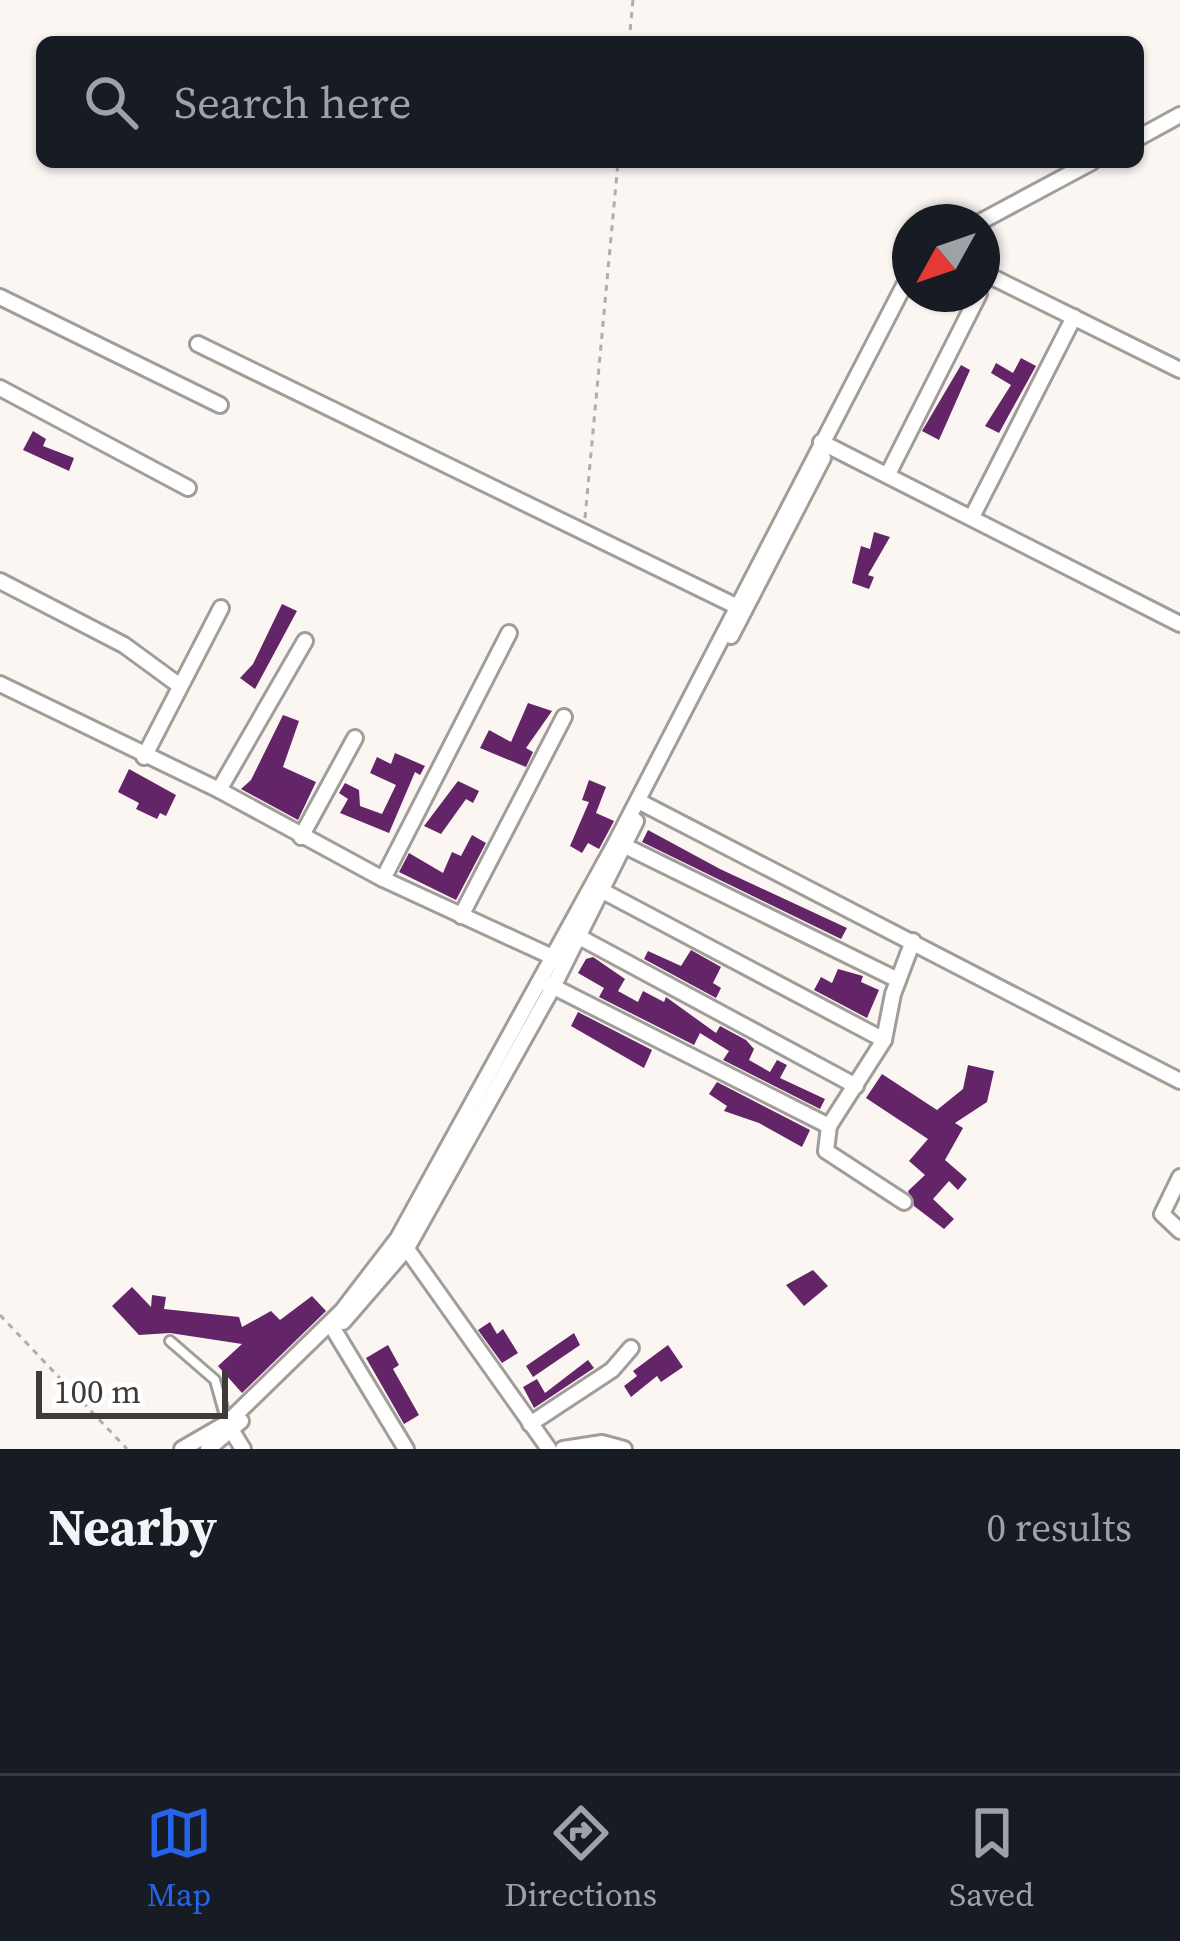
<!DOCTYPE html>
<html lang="en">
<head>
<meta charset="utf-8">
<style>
	body { margin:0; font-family:"Source Serif 4",serif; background:#242831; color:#f1f3f6 }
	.compass { position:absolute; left:892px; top:204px; width:108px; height:108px; border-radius:50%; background:#171b24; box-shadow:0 3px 9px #0004; rotate:230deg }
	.scale { position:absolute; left:36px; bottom:30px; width:192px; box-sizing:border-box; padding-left:12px; border:6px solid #3e3c3a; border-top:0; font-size:33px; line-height:42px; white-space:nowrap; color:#3e3c3a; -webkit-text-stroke:9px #fff; paint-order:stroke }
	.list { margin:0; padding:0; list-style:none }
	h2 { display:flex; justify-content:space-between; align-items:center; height:156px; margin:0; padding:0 48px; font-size:51px }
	h2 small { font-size:39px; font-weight:400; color:#9ea1a6 }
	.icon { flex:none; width:66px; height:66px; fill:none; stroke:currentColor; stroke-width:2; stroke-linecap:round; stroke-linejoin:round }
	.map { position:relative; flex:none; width:1180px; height:1449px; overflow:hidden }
	.search { position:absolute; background:#171b24; box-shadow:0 3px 9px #0004; left:36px; right:36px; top:36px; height:132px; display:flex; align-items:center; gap:30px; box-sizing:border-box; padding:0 42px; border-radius:18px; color:#9ea1a6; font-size:45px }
	.sheet { height:324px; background:#171b24 }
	nav { display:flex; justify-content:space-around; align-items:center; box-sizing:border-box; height:168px; border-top:3px solid #363941; background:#171b24; font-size:33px; color:#9ea1a6 }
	nav a { display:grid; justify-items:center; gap:6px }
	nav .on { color:#2563eb }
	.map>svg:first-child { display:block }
	.building { fill:#642568 }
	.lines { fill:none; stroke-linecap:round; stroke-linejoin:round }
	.lane-casing { stroke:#a19d99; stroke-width:14 }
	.street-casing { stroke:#a19d99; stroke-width:20 }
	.path { stroke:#b1adaa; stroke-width:3; stroke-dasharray:6 6; stroke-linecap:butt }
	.lane { stroke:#fff; stroke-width:8 }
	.street { stroke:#fff; stroke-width:14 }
</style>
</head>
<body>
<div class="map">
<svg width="1180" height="1449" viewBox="0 0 1180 1449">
	<rect width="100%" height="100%" fill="#fbf6f2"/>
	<g class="building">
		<path d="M1021 358 1036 366 999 433 985 426 1011 385 991 373 996 363 1013 373Z"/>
		<path d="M961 365 970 370 939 440 922 431Z"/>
		<path d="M33 431 46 439 43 446 74 458 69 471 23 450Z"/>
		<path d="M874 532 890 537 868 575 874 577 869 589 852 583 861 546 870 549Z"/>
		<path d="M282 604 297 611 255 689 240 678 253 664Z"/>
		<path d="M528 703 552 711 526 748 533 752 526 767 480 748 489 730 511 742Z"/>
		<path d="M283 715 299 721 283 767 316 782 298 820 241 789 251 780Z"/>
		<path d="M395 753 425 766 420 775 415 772 389 833 340 813 348 799 339 793 345 783 359 790 360 806 382 814 396 785 370 773 377 757 391 764Z"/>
		<path d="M129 769 176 795 166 816 160 813 157 819 136 809 139 803 118 792Z"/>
		<path d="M589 780 606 787 596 813 614 821 599 849 588 843 582 853 570 846 589 802 582 800Z"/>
		<path d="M458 781 479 791 473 803 466 799 441 834 424 826Z"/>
		<path d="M648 830 720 869 847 928 841 939 642 842Z"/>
		<path d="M472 835 486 843 456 900 399 872 409 853 443 873 452 852 461 856Z"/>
		<path d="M691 950 721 967 713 983 721 988 716 998 644 959 648 951 681 966Z"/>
		<path d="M593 957 625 979 618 991 638 1002 643 991 664 1002 666 997 716 1033 720 1026 746 1040 754 1049 749 1060 770 1072 777 1060 787 1065 780 1078 825 1099 820 1109 723 1060 729 1051 700 1033 694 1045 599 997 604 988 578 973 586 959Z"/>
		<path d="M838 969 863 976 861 982 879 990 867 1018 814 990 821 977 832 983Z"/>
		<path d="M578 1012 652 1050 644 1068 571 1026Z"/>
		<path d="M968 1065 994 1071 987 1102 955 1123 963 1128 945 1160 967 1179 958 1190 949 1181 933 1199 954 1219 944 1229 914 1206 908 1191 925 1175 909 1161 928 1139 866 1098 882 1074 937 1110 963 1089Z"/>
		<path d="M717 1082 810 1130 802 1147 759 1123 724 1111 727 1106 709 1094Z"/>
		<path d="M813 1270 828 1286 804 1306 786 1285Z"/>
		<path d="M132 1287 151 1307 152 1295 166 1297 164 1309 239 1317 242 1327 271 1311 280 1320 312 1296 326 1311 242 1393 218 1366 242 1344 170 1333 139 1335 112 1306Z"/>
		<path d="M490 1322 497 1334 503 1329 518 1353 502 1363 478 1330Z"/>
		<path d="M574 1333 580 1345 533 1377 526 1366Z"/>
		<path d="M388 1345 399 1365 393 1369 419 1415 404 1424 366 1358Z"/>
		<path d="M668 1345 683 1367 661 1382 657 1376 631 1397 624 1386 637 1376 633 1371Z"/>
		<path d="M588 1360 594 1368 534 1408 523 1387 537 1379 545 1393Z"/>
	</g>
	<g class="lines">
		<g class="lane-casing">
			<path id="lane" d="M170 1341 215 1380 227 1423"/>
		</g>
		<g class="street-casing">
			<g id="street">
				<path d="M1138 138 1180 115"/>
				<path d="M980 222 1092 162"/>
				<path d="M982 272 1180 370"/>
				<path d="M0 297 220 405"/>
				<path d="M198 344 744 610"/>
				<path d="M0 388 188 488"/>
				<path d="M821 442 1180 624"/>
				<path d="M888 474 979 294"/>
				<path d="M973 515 1074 317"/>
				<path d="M0 581 124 645 180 686"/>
				<path d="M731 636 823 458"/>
				<path d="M0 684 219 790 383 879 559 960"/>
				<path d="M144 757 221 608"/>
				<path d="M219 790 305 641"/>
				<path d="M644 804 1180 1081"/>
				<path d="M301 837 355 738"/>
				<path d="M625 846 898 980"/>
				<path d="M383 879 509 633"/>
				<path d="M597 888 884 1040"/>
				<path d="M461 916 564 717"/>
				<path d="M570 932 856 1086"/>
				<path d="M546 983 829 1126 884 1040 893 994 913 941"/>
				<path d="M829 1126 826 1151 904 1202"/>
				<path d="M1180 1177 1162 1214 1180 1231"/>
				<path d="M402 1242 549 1449"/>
				<path d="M343 1322 407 1248 553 987 636 821"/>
				<path d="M334 1330 406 1449"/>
				<path d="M227 1423 243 1449"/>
				<path d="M530 1424 612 1370 631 1348"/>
				<path d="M182 1449 227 1423 342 1311 398 1238 615 844 910 274"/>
				<path d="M208 1449 241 1421"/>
				<path d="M563 1449 602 1443 624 1449"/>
			</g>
		</g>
		<g class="path">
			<path d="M629 42 633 0"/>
			<path d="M585 518 618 162"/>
			<path d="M0 1315 127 1449"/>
		</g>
		<use href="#lane" class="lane"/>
		<use href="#street" class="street"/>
	</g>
</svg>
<svg class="compass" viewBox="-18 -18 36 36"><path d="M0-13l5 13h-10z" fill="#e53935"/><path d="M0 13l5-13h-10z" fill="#9ea1a6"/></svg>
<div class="scale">100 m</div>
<div class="search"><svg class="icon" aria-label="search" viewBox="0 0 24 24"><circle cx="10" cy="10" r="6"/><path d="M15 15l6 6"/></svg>Search here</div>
</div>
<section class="sheet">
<h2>Nearby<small>0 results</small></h2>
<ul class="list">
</ul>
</section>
<nav>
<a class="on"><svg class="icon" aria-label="map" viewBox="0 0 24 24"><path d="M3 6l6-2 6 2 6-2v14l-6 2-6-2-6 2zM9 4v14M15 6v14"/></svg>Map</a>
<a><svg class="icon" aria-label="directions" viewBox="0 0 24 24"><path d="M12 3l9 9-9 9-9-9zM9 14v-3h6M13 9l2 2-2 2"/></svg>Directions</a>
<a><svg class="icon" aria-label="saved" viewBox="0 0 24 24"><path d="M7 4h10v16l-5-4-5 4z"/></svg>Saved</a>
</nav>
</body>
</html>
